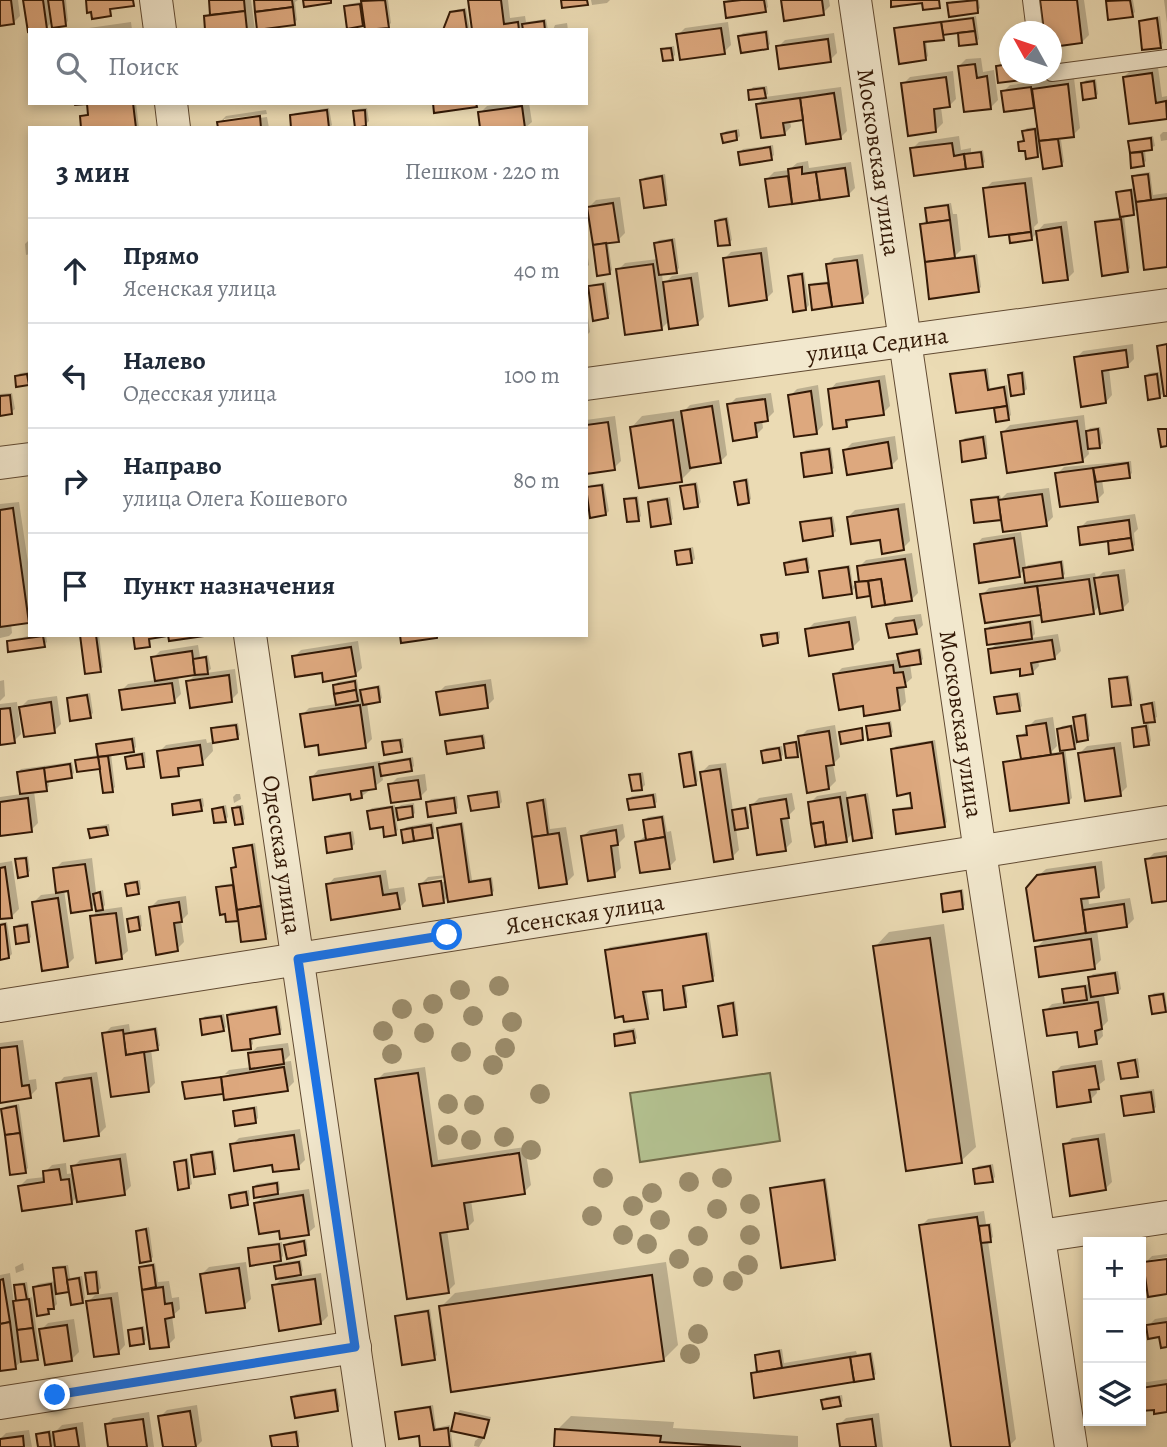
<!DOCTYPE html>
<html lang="ru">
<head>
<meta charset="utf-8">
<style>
	body { margin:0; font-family:Alegreya,serif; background:#f6f6f7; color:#1f2937 }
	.controls { position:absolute; right:21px; bottom:21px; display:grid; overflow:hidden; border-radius:0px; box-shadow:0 4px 10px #0003 }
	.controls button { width:63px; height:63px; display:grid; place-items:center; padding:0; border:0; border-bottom:2px solid #e0e1e3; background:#fff; color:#1f2937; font:35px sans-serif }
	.compass { position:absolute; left:999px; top:21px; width:63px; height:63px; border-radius:50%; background:#fff; box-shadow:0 4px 10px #0003; rotate:310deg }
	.stop { position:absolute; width:21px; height:21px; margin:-16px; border:5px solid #1a73e8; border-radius:50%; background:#fff }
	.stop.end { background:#1a73e8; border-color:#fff; box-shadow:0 2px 7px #0008 }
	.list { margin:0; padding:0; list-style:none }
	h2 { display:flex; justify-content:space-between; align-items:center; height:91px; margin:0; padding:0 28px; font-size:30px }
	h2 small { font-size:23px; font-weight:400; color:#747a83 }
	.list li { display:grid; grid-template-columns:46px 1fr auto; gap:21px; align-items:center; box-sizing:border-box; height:105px; padding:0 28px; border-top:2px solid #e0e1e3 }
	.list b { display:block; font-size:26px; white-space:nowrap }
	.list p { margin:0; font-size:23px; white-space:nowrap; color:#747a83 }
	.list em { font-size:23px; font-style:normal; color:#747a83 }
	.icon { flex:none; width:38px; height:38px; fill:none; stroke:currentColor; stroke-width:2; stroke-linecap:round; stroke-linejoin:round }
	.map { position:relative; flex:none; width:1167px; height:1447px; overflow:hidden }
	.search { position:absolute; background:#fff; box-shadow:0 4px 10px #0003; left:28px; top:28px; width:560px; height:77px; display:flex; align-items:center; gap:18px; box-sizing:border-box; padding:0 24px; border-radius:0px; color:#747a83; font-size:26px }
	.panel { position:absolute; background:#fff; box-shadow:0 4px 10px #0003; left:28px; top:126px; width:560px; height:511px; border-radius:0px }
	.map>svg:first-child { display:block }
	.grass { fill:#b3c190; stroke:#736d4b; stroke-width:2 }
	.shadow { fill:#0003; fill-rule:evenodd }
	.building { fill:#dda87e; stroke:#331906; stroke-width:2 }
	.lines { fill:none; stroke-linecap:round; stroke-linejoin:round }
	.service-casing { stroke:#614a32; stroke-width:18 }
	.minor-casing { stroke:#614a32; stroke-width:34 }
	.service { stroke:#f2e8ce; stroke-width:16 }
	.minor { stroke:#f2e8ce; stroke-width:32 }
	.tree { fill:#9b8c6b }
	.route { stroke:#1a73e8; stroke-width:9 }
	.labels { text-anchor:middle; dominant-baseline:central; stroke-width:5; stroke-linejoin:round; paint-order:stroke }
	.street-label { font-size:24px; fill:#331906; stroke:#f2e8ce }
</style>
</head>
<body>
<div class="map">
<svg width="1167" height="1447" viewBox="0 0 1167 1447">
	<rect width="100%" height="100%" fill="#ebdbb4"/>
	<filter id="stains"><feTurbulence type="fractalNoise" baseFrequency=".00286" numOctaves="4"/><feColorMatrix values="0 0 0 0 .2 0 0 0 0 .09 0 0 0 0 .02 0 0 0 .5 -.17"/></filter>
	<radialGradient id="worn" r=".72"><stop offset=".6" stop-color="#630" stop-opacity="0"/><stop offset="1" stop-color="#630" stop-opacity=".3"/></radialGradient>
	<path class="grass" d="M770 1073 780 1141 640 1162 630 1093Z"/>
	<g class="shadow">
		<path d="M0 0H18L20 16 13 23 0 25Z"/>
		<path d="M25 0H66L68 21 65 24 53 21 46 28Z"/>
		<path d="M211 0H251L255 30H207L206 16 212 11Z"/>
		<path d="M255 0H298L295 2 297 20 294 23Z"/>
		<path d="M360 0H388L391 23 388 26 366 21 362 25 346 7 349 4 361 2Z"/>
		<path d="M469 0H508L510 18 525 16 526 22 546 19 548 30H474Z"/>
		<path d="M591 0H610L607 3 592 5Z"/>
		<path d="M728 0H767L768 7 765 10 725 3Z"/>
		<path d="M783 0H829L830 6 823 13Z"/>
		<path d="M979 0 980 8 977 11 949 4 952 1Z"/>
		<path d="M1042 0H1084L1089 35 1082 42 1052 46V32Z"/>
		<path d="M1109 0H1133L1135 12 1132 15 1108 1Z"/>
		<path d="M1164 0H1167V23Z"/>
		<path d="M466 8 470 30H445L455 10Z"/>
		<path d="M976 16 979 39 976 42 959 31 945 33 943 38 926 40 928 56 925 59 896 29 899 26Z"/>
		<path d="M1160 16 1163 43 1160 46 1141 22 1144 19Z"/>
		<path d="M131 22 132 30H75Z"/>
		<path d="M728 22 731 45 724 52 678 35 685 28Z"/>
		<path d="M567 23 568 30H553L555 25Z"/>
		<path d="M768 30 770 44 767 47 740 36 743 33Z"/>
		<path d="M834 33 837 53 830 60 778 47 785 40Z"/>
		<path d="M674 46 675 55 672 58 663 50 666 47Z"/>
		<path d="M981 58 983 72 994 70 998 100 991 107 959 66 966 59Z"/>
		<path d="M1010 62V74H1033L1030 77 999 81 997 67 1000 64Z"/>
		<path d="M1158 67 1162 97 1167 96V117L1130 122 1124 77 1131 70Z"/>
		<path d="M953 71 956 99 949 106 941 107 943 123 936 130 903 84 910 77Z"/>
		<path d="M1074 78 1080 128 1073 135 1042 139V143L1061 140 1064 162 1061 165 1042 151 1038 155 1020 142 1025 139 1024 131 1027 128 1039 127 1036 105 1006 110 1003 92 1010 85Z"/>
		<path d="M1096 79 1098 94 1095 97 1083 83 1086 80Z"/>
		<path d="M767 86 768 94 765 96 750 91 753 87Z"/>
		<path d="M841 87 847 131 840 138 805 118 790 120 791 127 784 134 758 104 765 97Z"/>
		<path d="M89 103H136L139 128H83L81 116 89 113Z"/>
		<path d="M506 103H529L532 122 525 128H482L480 113 487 106Z"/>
		<path d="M329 108 332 125 329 128H293L292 116 295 113Z"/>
		<path d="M367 108 369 121 366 124 355 112 358 109Z"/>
		<path d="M266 110 267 114 224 119V123L267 117 269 128H220L219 123 226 116Z"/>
		<path d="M739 129 740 136 737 139 723 134 726 131Z"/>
		<path d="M1163 132H1167V140L1161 141 1160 135Z"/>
		<path d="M959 136 961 150 971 148V152L983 150 985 162 982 165 912 149 919 142Z"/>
		<path d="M1153 136 1155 146 1145 150 1146 161 1143 164 1133 166 1130 142 1133 139Z"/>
		<path d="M773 145 774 155 771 158 740 152 743 149Z"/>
		<path d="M808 161 809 168 851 162 855 188 848 195 770 205 767 179 774 172 789 170 797 163Z"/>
		<path d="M1150 172 1153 195 1167 193V265L1138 208 1133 213 1124 215 1130 268 1127 271 1097 223 1100 220 1121 217 1118 193 1121 190 1136 188 1134 177 1137 174Z"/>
		<path d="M665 174 668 200 665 203 642 180 645 177Z"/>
		<path d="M1032 177 1038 223 1034 227 1035 234 1044 224 1067 221 1074 272 1067 279 1038 232 1032 238 1010 235 1014 232 985 189 992 182Z"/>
		<path d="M620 197 625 233 618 240 608 242 612 270 609 273 589 207 596 200Z"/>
		<path d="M951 203 953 214H957L961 250 954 257 977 254 981 287 978 290 931 297 922 225 928 218 927 209 930 206Z"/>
		<path d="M728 217 732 240 729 243 716 221 719 218Z"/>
		<path d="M675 238 679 268 676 271 662 273 663 285 672 276 698 272 704 317 697 324 670 320 661 329 618 270 625 263 658 259 656 243 659 240Z"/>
		<path d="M28 241H30V254L26 255 25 244Z"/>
		<path d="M586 243 589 265 586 268Z"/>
		<path d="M767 247 773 292 766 299 724 259 731 252Z"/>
		<path d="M863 254 869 294 862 301 813 308 810 286 814 283 830 281 827 265 834 258Z"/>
		<path d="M804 272 809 305 806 309 790 276 793 273Z"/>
		<path d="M606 282 610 314 607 317 590 287 593 284Z"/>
		<path d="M586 302 590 332 586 336Z"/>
		<path d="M1133 344 1134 359 1127 366 1109 368 1112 395 1106 402 1076 358 1083 351Z"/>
		<path d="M988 368 990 388 1007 385 1011 415 1008 418 997 420 995 406 952 375 955 372Z"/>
		<path d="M1024 371 1027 389 1024 392 1010 376 1013 373Z"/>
		<path d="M30 372 28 384 17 376 20 373Z"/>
		<path d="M1159 372 1162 394 1159 397 1146 376 1149 373Z"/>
		<path d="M885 375 890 406 883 413 853 418 846 425 830 390 836 383Z"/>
		<path d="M818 385 823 425 817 432 790 396 797 389Z"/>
		<path d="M12 393 15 409 11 412 0 414V394Z"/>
		<path d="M771 393 774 412 767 419 762 420 763 428 756 435 729 405 736 398Z"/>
		<path d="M719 400 727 455 720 462 691 466 692 469 681 480 632 427 642 416 685 410 690 405Z"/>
		<path d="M1084 415 1086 433 1090 428 1100 427 1103 443 1100 446 1088 447 1089 454 1082 461 1003 432 1010 425Z"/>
		<path d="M615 416 621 461 614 468 586 472V420Z"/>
		<path d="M986 435 988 454 985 457 962 441 965 438Z"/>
		<path d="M895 436 898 459 891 466 845 450 852 443Z"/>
		<path d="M831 447 834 468 831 471 803 453 806 450Z"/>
		<path d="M1131 461 1132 473 1129 476 1102 480 1104 493 1097 500 1057 474 1064 467Z"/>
		<path d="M748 478 751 499 748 502 736 483 739 480Z"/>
		<path d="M697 482 701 502 698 506 682 487 685 484Z"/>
		<path d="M604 483 609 511 606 514 588 488 591 485Z"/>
		<path d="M1049 488 1053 517 1046 524 1002 518 976 522 973 501 976 498 1000 495 1001 499 1007 493Z"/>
		<path d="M638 496 641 516 638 519 626 500 629 497Z"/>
		<path d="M670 497 673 519 670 522 649 502 652 499Z"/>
		<path d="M19 502 30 576V619L11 623 12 633 9 636 0 638V504Z"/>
		<path d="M905 503 910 541 903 548 848 517 855 510Z"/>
		<path d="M1135 514 1138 529 1134 533 1135 545 1132 548 1110 542 1080 528 1087 521Z"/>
		<path d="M833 516 836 531 833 534 802 523 805 520Z"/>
		<path d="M1021 532 1026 568 1028 565 1063 560 1065 574 1061 578 1095 573 1096 579 1103 572 1125 569 1129 602 1122 609 1100 605 1093 613H1043L986 621 982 595 989 588 1027 582 1025 569 1019 575 976 545 982 538Z"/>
		<path d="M693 547 695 559 692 562 677 552 680 549Z"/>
		<path d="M912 553 918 593 911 600 872 594 858 596 857 586 851 592 821 572 824 569 850 565 853 586 861 579 859 567 866 560Z"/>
		<path d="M808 557 810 568 807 571 786 563 789 560Z"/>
		<path d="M921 614 923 625 916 632 888 624 895 617Z"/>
		<path d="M856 616 860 640 853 647 807 630 814 623Z"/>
		<path d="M1033 620 1035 634 1031 638 1058 634 1061 651 1054 658 1038 660 1039 666 1032 673 990 650 998 642 987 629 990 626Z"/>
		<path d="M780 631V638L777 641 763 636 766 633Z"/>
		<path d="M36 635H46L47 642 44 645 9 642 12 639Z"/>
		<path d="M82 635H99L103 667 100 670Z"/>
		<path d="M358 641 362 668 355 675 323 671 294 657 301 650Z"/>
		<path d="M198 645 200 657 208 655 211 669 206 673 235 669 238 693 231 700 188 682 196 674 178 676 181 694 174 701 121 691 128 684 156 680 153 658 160 651Z"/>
		<path d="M921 648 923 659 920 662 910 664 912 678 904 685 906 702 899 709 864 704 835 675 842 668 900 659 899 654 902 651Z"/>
		<path d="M1129 675 1133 700 1130 703 1110 680 1114 677Z"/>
		<path d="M357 679 359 693 365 688 380 685 382 698 379 701 367 703 372 739 365 746 319 743 302 715 309 708 337 704 335 685 338 682Z"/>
		<path d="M491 679 494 699 487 706 438 693 445 686Z"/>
		<path d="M4 680 5 696 0 701V681Z"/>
		<path d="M1020 692 1022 706 1019 709 996 698 999 695Z"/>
		<path d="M90 693 93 713 90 716 68 699 71 696Z"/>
		<path d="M57 696 61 724 54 731 21 707 28 700Z"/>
		<path d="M1155 701 1157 717 1148 721 1151 741 1148 744 1134 729 1137 726 1145 725 1143 706 1146 703Z"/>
		<path d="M17 702 21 734 14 741 0 743V704Z"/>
		<path d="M1087 713 1090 736 1087 739 1076 740 1077 744 1074 747 1065 748 1072 798 1069 801 1022 761 1019 737 1028 730V727L1035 720 1053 717 1057 746 1050 753 1062 752 1059 729 1062 726 1076 724 1075 718 1078 715Z"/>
		<path d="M891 721 893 732 890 735 870 729 869 725Z"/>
		<path d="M238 723 240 735 237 738 213 729 216 726Z"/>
		<path d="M835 725 840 757 833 764 836 781 829 788 802 750 797 755 786 745 789 742 801 740 800 737 807 730Z"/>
		<path d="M484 734 486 743 483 746 447 742 449 739Z"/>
		<path d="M135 737 136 747 133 750 111 754 115 787 112 790 101 767 77 761 80 758 99 755 98 745 101 742Z"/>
		<path d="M403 738 404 747 401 750 384 743 387 740Z"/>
		<path d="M206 739 207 743 212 742 213 751 202 763 185 766 178 774 159 752 166 745Z"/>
		<path d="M935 740 947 822 944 825 895 811 898 808 914 806 912 791 893 749 896 746Z"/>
		<path d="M1121 742 1127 787 1120 794 1080 753 1087 746Z"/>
		<path d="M782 746 783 755 780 758 763 751 766 748Z"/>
		<path d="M693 750 698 781 695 784 681 755 684 752Z"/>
		<path d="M145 752 146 762 143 765 127 758 130 754Z"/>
		<path d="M413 757 414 766 411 769 382 774 383 780 361 797 312 777 318 770 380 761V765L384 761Z"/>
		<path d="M72 762 74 773 71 776 48 779 49 786 46 789 34 791 38 823 31 830 0 835V797L21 794 18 772 21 769Z"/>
		<path d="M726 763 733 811 737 808 747 806 750 823 747 826 736 828 739 850 732 857 702 772 709 765Z"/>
		<path d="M643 772 645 785 642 788 631 776 634 773Z"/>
		<path d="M425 774 427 790 420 797 390 785 397 778Z"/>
		<path d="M500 790 502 802 499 805 470 797 473 794Z"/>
		<path d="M846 791 848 800 852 796 868 793 874 833 871 836 854 832 846 840 810 803 817 796Z"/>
		<path d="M656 793 657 802 654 805 629 799 632 796Z"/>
		<path d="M792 793 795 809 788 816 792 842 785 849 752 805 759 798Z"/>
		<path d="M236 794H240L241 799 234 803 233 797Z"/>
		<path d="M457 796 458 808 455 811 428 802 431 799Z"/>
		<path d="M203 798 204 806 201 809 173 805 176 802Z"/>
		<path d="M546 798 550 829 566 827 574 875 567 882 528 804 532 801Z"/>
		<path d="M414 803 415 813 412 816 396 818 398 830 395 833 369 811 372 808 395 805V811L401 805Z"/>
		<path d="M226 805 228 817 225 820 214 810 217 807Z"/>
		<path d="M237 805H243L245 819 242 822 234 808Z"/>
		<path d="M664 815 667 832 671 831 676 860 669 867 637 842 647 835 645 820 648 817Z"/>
		<path d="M433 822 435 833 432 836 403 830 406 827Z"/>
		<path d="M463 822 472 880 492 877 494 891 491 894 449 896 443 901 421 884 428 877 446 875 439 829 442 825ZM449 877 450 881 427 884V881Z"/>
		<path d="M109 824 110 831 107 834 90 830 93 827Z"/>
		<path d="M623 824 625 837 618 844 621 868 614 875 583 836 590 830Z"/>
		<path d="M353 831 355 844 352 847 327 837 330 834Z"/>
		<path d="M255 843 268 934 265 937 240 919 228 920 218 888 221 885 235 883 233 868 236 865 235 849 238 846Z"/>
		<path d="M1167 851V899L1147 860 1154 853Z"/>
		<path d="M28 856 30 871 27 874 17 860 20 857Z"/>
		<path d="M92 858 96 892 103 890 105 905 101 910 122 907 128 951 121 957 92 917 97 911 96 903 91 908 69 889 64 890 74 958 67 965 34 902 41 895 58 893 55 869 62 862Z"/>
		<path d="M12 861 19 909 12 916 0 918V863Z"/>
		<path d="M1102 861 1105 888 1098 895 1088 896 1089 904 1130 898 1134 919 1127 926 1097 930 1101 960 1094 967 1036 948 1047 937 1038 876 1046 869Z"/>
		<path d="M386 870 389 889 404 887 406 901 399 908 328 885 334 878Z"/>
		<path d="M140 880 141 889 138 892 127 885 130 881Z"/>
		<path d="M963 889 965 905 962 908 942 895 945 892Z"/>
		<path d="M186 896 188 914 181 921 184 942 177 949 151 907 158 900Z"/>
		<path d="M141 915 142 926 139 929 129 920 132 917Z"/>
		<path d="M7 922 12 954 9 957 0 958V923Z"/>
		<path d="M29 923 31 937 28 940 16 927 19 924Z"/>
		<path d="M944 924 976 1147 961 1161 875 947 889 932Z"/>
		<path d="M709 932 715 976 712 979 685 983 688 1002 685 1005 663 988 646 990 650 1014 647 1017 607 950 610 947Z"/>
		<path d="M1118 971 1121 989 1118 992 1104 994 1108 1021 1102 1027 1103 1036 1096 1043 1045 1011 1052 1004 1065 1002 1063 990 1066 987 1090 984V977L1093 974Z"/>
		<path d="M1165 992 1167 1008 1165 1010 1151 996 1154 993Z"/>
		<path d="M735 1001 739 1031 736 1034 720 1006 723 1003Z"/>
		<path d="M278 1005 282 1030 279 1033 252 1037 253 1044 250 1047 228 1015 231 1012Z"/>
		<path d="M224 1014 226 1027 223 1030 202 1019 205 1016Z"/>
		<path d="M129 1024 130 1031 157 1027 160 1046 151 1049 155 1083 148 1090 104 1034 111 1027Z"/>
		<path d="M635 1028 637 1038 634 1041 616 1034 619 1031Z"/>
		<path d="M23 1040 29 1080 36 1079 37 1089 30 1096 0 1101V1043Z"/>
		<path d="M288 1043 290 1055 283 1062 291 1061 294 1082 287 1089 224 1090 222 1092 185 1083 229 1077V1074H225L229 1070 252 1067 250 1054 257 1047Z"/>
		<path d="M1138 1058 1140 1072 1137 1075 1120 1064 1123 1061Z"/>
		<path d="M1102 1060 1105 1080 1096 1087 1097 1093 1090 1100 1054 1073 1061 1066Z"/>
		<path d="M425 1067 438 1160 525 1147 531 1185 524 1192 471 1200 474 1221 467 1228 447 1230 455 1284 448 1291 377 1080 384 1073Z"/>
		<path d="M97 1072 106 1127 99 1134 58 1084 64 1077Z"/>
		<path d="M1154 1089 1156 1107 1153 1110 1123 1097 1126 1094Z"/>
		<path d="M19 1104 28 1168 25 1171 3 1109 6 1106Z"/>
		<path d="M257 1106 258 1118 255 1121 235 1112 238 1109Z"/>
		<path d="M300 1129 305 1160 298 1167 273 1163 232 1145 239 1138Z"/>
		<path d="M1105 1133 1112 1182 1105 1189 1065 1145 1072 1138Z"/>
		<path d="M214 1150 217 1169 214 1172 193 1155 196 1152Z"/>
		<path d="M126 1153 131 1186 124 1193 78 1196 72 1202 20 1186 27 1179 45 1177V1172L52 1165 66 1163 67 1174 74 1173 73 1167 80 1160Z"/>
		<path d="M188 1158 192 1184 188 1187 175 1163 178 1160Z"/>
		<path d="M993 1164 995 1177 992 1180 975 1170 978 1166Z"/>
		<path d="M826 1178 837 1255 834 1258 771 1189 774 1186Z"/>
		<path d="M279 1181 280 1190 276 1194 309 1189 315 1227 308 1233 280 1229 256 1203 265 1195 254 1187 257 1184Z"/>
		<path d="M249 1190 250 1200 247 1203 231 1195 234 1192Z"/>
		<path d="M984 1211 986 1224 991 1223 993 1237 988 1241 1016 1439 1009 1446 1000 1447H953L921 1226 928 1219Z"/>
		<path d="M149 1227 153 1257 150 1260 137 1232 141 1229Z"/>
		<path d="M306 1239 308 1251 305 1254 286 1245 289 1242Z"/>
		<path d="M282 1242 283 1256 280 1259 250 1249 253 1246Z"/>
		<path d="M1141 1251 1143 1265 1152 1256 1167 1254V1257L1150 1260V1263L1167 1260V1292L1147 1276 1141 1281Z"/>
		<path d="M301 1260 303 1271 297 1277 321 1273 328 1316 321 1323 274 1286 284 1276 276 1266 279 1263Z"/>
		<path d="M246 1262 251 1299 244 1306 202 1274 209 1267Z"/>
		<path d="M666 1262 678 1345 664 1359 441 1307 455 1293Z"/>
		<path d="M1088 1262V1285L1085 1265Z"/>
		<path d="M23 1263 24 1270 16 1273 15 1267Z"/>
		<path d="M155 1263 158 1282 169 1281 172 1298 179 1297 180 1309 172 1316 175 1338 168 1345 152 1347 141 1268 144 1265Z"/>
		<path d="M68 1265 70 1278 82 1276 85 1298 82 1302 70 1290 55 1292 57 1304 48 1313 35 1287 38 1284 56 1281 54 1269 57 1266Z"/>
		<path d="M98 1270 101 1288 98 1291 87 1274 90 1271Z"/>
		<path d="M10 1273 14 1303 18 1299 16 1286 19 1283 27 1282 29 1298 32 1297 40 1355 37 1358 23 1360 15 1367 0 1370V1275Z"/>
		<path d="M118 1292 125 1345 119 1352 88 1302 95 1295Z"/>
		<path d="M430 1309 437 1355 434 1358 397 1317 400 1314Z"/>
		<path d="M1167 1317V1345L1160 1335 1148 1326 1155 1319Z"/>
		<path d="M74 1319 79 1352 72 1359 41 1330 48 1323Z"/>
		<path d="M144 1326 146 1340 143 1343 130 1331 133 1328Z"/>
		<path d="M1141 1331 1144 1350 1141 1353Z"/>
		<path d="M782 1349 784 1363 856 1351 857 1354 872 1352 876 1374 873 1377 753 1374 759 1368 757 1356 760 1353Z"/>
		<path d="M1167 1379V1411L1155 1408 1141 1410V1383Z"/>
		<path d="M337 1388 340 1406 337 1410 293 1397 296 1394Z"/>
		<path d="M842 1395 843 1401 840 1404 823 1400 826 1397Z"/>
		<path d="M197 1405 202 1441 196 1447H164L160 1417 167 1410Z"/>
		<path d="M433 1405 436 1428 450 1425 453 1447H422L420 1434 397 1413 400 1410Z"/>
		<path d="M460 1410 491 1417 487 1433 479 1447 474 1446 475 1441 481 1436 457 1413Z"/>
		<path d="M149 1412 154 1447H109L106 1425 113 1418Z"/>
		<path d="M879 1413 883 1447H842L839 1425 846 1418Z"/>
		<path d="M571 1416 674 1422 673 1428 798 1436V1447H556L557 1430Z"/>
		<path d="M83 1422 86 1447H40L38 1435 41 1432 51 1430 52 1435 62 1425Z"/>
		<path d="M29 1430 32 1447H0V1439L6 1433Z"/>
		<path d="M298 1430 300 1442 297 1445 273 1447 272 1437 275 1434Z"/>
	</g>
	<g class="building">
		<path d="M0 0H11L14 24 0 26Z"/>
		<path d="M23 0H43L47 29 28 32Z"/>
		<path d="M48 0H63L66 26 52 28Z"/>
		<path d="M86 0H133L134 6 110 9 111 16 92 19 91 12 87 13Z"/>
		<path d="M209 0H244L245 11 210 15Z"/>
		<path d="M254 0H292L293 7 255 12Z"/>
		<path d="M303 0H331V3L304 7Z"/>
		<path d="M385 0 389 28 365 30 361 1Z"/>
		<path d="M468 0H501L504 24 518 22 519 30H472Z"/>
		<path d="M561 0H587L588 5 562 8Z"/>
		<path d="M741 0H764L766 12 726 18 724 2Z"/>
		<path d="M781 0H822L824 15 784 21Z"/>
		<path d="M891 0H939L940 8 923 10 922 3 891 7Z"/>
		<path d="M977 0 978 13 949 17 947 3Z"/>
		<path d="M1040 0H1077L1082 43 1052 47V32H1044Z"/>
		<path d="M1130 0 1133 17 1108 20 1106 1Z"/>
		<path d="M360 4 363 26 347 29 344 6Z"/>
		<path d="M293 7 295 25 257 30 255 12Z"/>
		<path d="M464 10 467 30H443L450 12Z"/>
		<path d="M245 11 247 30H205L204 16Z"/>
		<path d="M973 18 975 31 943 35 941 22Z"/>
		<path d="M1157 18 1161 48 1142 50 1139 21Z"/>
		<path d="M544 21 545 30H523L522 24Z"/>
		<path d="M941 22 944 40 924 42 926 60 899 64 894 28Z"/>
		<path d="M721 28 725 54 680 60 676 34Z"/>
		<path d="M975 31 977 44 959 46 958 33Z"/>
		<path d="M766 32 768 49 741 53 738 36Z"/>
		<path d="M828 39 831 62 779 69 776 46Z"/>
		<path d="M671 48 673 60 663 61 661 49Z"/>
		<path d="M975 64 977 78 987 76 991 109 964 112 958 66Z"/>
		<path d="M1010 64V74H1030L1031 79 998 83 996 66Z"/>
		<path d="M1152 73 1156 103 1166 101 1167 119 1129 124 1123 77Z"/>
		<path d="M946 77 950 107 934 109 936 132 908 136 901 83Z"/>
		<path d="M1094 81 1096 98 1083 100 1081 83Z"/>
		<path d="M1068 84 1074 137 1039 141 1032 89Z"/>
		<path d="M1031 87 1034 108 1004 112 1001 91Z"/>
		<path d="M764 88 766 98 749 100 748 90Z"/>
		<path d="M834 93 841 139 806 144 800 98Z"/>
		<path d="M800 98 803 120 783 123 785 135 761 138 756 104Z"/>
		<path d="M74 103H133L136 128H81L80 116 88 115 87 104 75 105Z"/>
		<path d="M433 103H476L477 107 434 113Z"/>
		<path d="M522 106 525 128H480L478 112Z"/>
		<path d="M327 110 329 128H291L290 115Z"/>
		<path d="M365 110 366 126 355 128 353 111Z"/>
		<path d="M260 116 261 128H218L217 122Z"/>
		<path d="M1035 129 1038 157 1026 159 1025 151H1019L1018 142 1024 141 1022 131Z"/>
		<path d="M736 131 737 140 723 143 721 134Z"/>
		<path d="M1151 138 1152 150 1130 153 1128 141Z"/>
		<path d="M1058 139 1062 166 1043 169 1039 141Z"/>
		<path d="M952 143 954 156 964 154 966 169 914 176 910 148Z"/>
		<path d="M770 147 772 160 740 165 738 152Z"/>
		<path d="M981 152 983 167 966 169 964 154Z"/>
		<path d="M1142 152 1144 166 1131 168 1130 153Z"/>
		<path d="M802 167V174L816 172 820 200 792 204 788 169Z"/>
		<path d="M845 168 849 196 820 200 816 172Z"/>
		<path d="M1148 174 1151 200 1136 202 1132 176Z"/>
		<path d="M662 176 666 205 644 208 640 180Z"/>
		<path d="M788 176 792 204 769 207 765 179Z"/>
		<path d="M1025 183 1031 232 989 237 983 188Z"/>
		<path d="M1131 190 1134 215 1120 217 1116 192Z"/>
		<path d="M1167 198V267L1144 270 1136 202Z"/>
		<path d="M613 203 619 242 593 245 587 207Z"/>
		<path d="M948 205 950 220 927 223 925 208Z"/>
		<path d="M726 219 730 245 718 246 715 221Z"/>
		<path d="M1121 219 1128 272 1102 276 1095 222Z"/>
		<path d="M950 220 955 258 925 262 920 224Z"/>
		<path d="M1061 227 1068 280 1043 283 1036 231Z"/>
		<path d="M1031 232 1032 240 1010 243 1009 235Z"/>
		<path d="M672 240 677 273 659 275 654 243Z"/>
		<path d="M606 243 610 274 597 276 593 245Z"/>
		<path d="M761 253 767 300 729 306 723 258Z"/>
		<path d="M974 256 979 292 929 299 925 262Z"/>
		<path d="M857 260 863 303 832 307 826 264Z"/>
		<path d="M653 264 662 330 625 335 616 269Z"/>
		<path d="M802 274 806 310 793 312 788 276Z"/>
		<path d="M691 278 698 325 669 329 663 282Z"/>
		<path d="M828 283 832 307 812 310 809 285Z"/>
		<path d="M603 284 608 318 593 321 588 286Z"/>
		<path d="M1167 344V396H1164L1157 346Z"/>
		<path d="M1126 350 1128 367 1102 371 1106 403 1081 407 1074 357Z"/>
		<path d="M985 370 988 390 1004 387 1007 406 956 413 950 374Z"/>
		<path d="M1022 373 1024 394 1011 396 1008 375Z"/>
		<path d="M27 374 29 385 16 387 15 376Z"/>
		<path d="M1157 374 1160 398 1148 400 1145 376Z"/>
		<path d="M879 381 884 415 846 420 847 427 833 429 828 389Z"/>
		<path d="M811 391 817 434 794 437 788 395Z"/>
		<path d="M10 395 12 414 0 416V396Z"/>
		<path d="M765 399 768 421 755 423 757 437 733 441 727 404Z"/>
		<path d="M712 406 721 463 690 468 681 411Z"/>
		<path d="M1007 406 1009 420 996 422 994 408Z"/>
		<path d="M673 420 682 482 639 488 630 427Z"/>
		<path d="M1077 421 1083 462 1007 473 1001 432Z"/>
		<path d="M608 422 615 470 586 474V425Z"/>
		<path d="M1098 429 1100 448 1088 449 1086 431Z"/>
		<path d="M1158 429H1167V446L1161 447Z"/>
		<path d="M983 437 986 458 962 462 960 441Z"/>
		<path d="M888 442 892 468 847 475 843 450Z"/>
		<path d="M829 449 832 473 804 477 801 453Z"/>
		<path d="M1128 463 1130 478 1096 482 1093 468Z"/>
		<path d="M1093 468 1098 502 1060 507 1055 473Z"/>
		<path d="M746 480 749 503 738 505 734 482Z"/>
		<path d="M695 484 698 507 684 509 680 486Z"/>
		<path d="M602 485 606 515 590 518 586 487Z"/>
		<path d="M1042 494 1047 526 1003 532 998 500Z"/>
		<path d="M998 497 1001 520 974 523 971 500Z"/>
		<path d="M636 498 639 521 627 522 624 499Z"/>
		<path d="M667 499 671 524 651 527 648 502Z"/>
		<path d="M13 508 29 623 0 627V510Z"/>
		<path d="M898 509 904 550 882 554 880 540 851 544 847 517Z"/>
		<path d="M831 518 833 536 803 541 800 522Z"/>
		<path d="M1129 520 1131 538 1080 545 1078 527Z"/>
		<path d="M1014 538 1020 577 979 583 974 544Z"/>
		<path d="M1131 538 1133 550 1109 554 1108 541Z"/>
		<path d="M690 549 692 563 677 565 675 551Z"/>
		<path d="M806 559 808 572 786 575 784 563Z"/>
		<path d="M905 559 912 601 885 605 881 579 859 582 857 566Z"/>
		<path d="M1061 562 1063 578 1025 583 1023 568Z"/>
		<path d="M848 567 852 594 823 598 819 571Z"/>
		<path d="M1118 575 1123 610 1100 614 1094 578Z"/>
		<path d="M881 579 885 605 872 607 868 581Z"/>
		<path d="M1089 579 1094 614 1042 622 1037 586Z"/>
		<path d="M868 581 870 596 857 598 855 582Z"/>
		<path d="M1037 586 1041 615 985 623 980 594Z"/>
		<path d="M914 620 917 634 889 638 886 624Z"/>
		<path d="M849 622 853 649 809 656 805 629Z"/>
		<path d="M1030 622 1032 639 987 645 985 629Z"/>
		<path d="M777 633 778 643 763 646 761 635Z"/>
		<path d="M80 635H96L101 672 85 674Z"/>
		<path d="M133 635H168V636L149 639 150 647 135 649Z"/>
		<path d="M168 635H211L169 641Z"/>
		<path d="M400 635H437V638L401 643Z"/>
		<path d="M43 636 45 647 8 652 7 641Z"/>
		<path d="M1052 640 1055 659 1031 663 1033 674 1020 676V669L991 673 988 649Z"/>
		<path d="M351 647 356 676 323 682 322 673 295 677 292 656Z"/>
		<path d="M919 650 921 664 900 667 897 654Z"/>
		<path d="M192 651 195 675 155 681 151 657Z"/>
		<path d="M206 657 208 674 195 675 193 659Z"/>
		<path d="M893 665 894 673 903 672 906 687 897 688 900 710 864 716 863 706 839 710 833 674Z"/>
		<path d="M229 675 232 702 190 708 186 681Z"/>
		<path d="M1127 677 1131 705 1112 707 1109 679Z"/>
		<path d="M355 681 356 690 334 694 333 685Z"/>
		<path d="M172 683 175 703 122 710 119 690Z"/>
		<path d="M485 685 488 708 440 715 436 692Z"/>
		<path d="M378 687 380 702 363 705 360 690Z"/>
		<path d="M356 690 358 701 336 705 334 694Z"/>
		<path d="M1017 694 1020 711 997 714 994 697Z"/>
		<path d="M87 695 91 718 70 721 67 698Z"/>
		<path d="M51 702 55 733 24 737 19 707Z"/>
		<path d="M1152 703 1155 722 1144 723 1141 705Z"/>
		<path d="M360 705 366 748 319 755 318 745 305 747 300 714Z"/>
		<path d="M10 708 15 743 0 745V709Z"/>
		<path d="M1085 715 1088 740 1077 742 1073 717Z"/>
		<path d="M889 723 891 736 868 740 866 726Z"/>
		<path d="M1046 723 1051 755 1021 759 1017 736 1027 735 1026 726Z"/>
		<path d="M236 725 238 739 213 743 211 728Z"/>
		<path d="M1071 726 1075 749 1060 751 1057 729Z"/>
		<path d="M1146 726 1149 745 1134 747 1132 728Z"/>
		<path d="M862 728 863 740 841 744 839 732Z"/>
		<path d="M829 731 834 765 826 766 829 789 807 793 798 736Z"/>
		<path d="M482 736 484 748 447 754 445 741Z"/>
		<path d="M132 739 134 752 98 757 96 744Z"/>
		<path d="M400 740 402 752 384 755 382 742Z"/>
		<path d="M796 742 798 757 786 758 784 744Z"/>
		<path d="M932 742 945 827 896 834 893 810 912 808 910 793 897 796 891 749Z"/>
		<path d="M200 745 203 765 178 768 179 776 161 778 157 751Z"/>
		<path d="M779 748 781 760 763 763 761 751Z"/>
		<path d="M1114 748 1121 796 1085 801 1078 753Z"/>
		<path d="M691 752 696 785 684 787 679 754Z"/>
		<path d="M1063 753 1069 803 1010 811 1003 762Z"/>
		<path d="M142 754 144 767 127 769 125 757Z"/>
		<path d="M108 756 113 792 103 793 98 757Z"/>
		<path d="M98 757 100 769 77 772 75 760Z"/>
		<path d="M410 759 412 771 381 776 379 764Z"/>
		<path d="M70 764 72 778 45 782 44 768Z"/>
		<path d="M373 767 376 789 361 791 362 798 351 800 350 794 313 800 310 777Z"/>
		<path d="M44 768 47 791 20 794 17 772Z"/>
		<path d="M720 769 733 859 714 862 700 772Z"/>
		<path d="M640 774 642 790 632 791 629 775Z"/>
		<path d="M418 780 421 799 391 803 388 784Z"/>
		<path d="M497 792 499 807 471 811 468 796Z"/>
		<path d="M653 795 655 807 629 810 627 799Z"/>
		<path d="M865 795 872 838 853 841 847 798Z"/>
		<path d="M840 797 847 842 826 845 823 822 811 824 808 802Z"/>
		<path d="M28 798 32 832 0 836V802Z"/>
		<path d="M454 798 456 813 428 817 426 802Z"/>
		<path d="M786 799 789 818 781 819 786 851 757 855 750 805Z"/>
		<path d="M200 800 202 811 173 815 172 804Z"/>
		<path d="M543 800 548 835 532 837 527 803Z"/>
		<path d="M412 806 413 817 398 820 396 808Z"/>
		<path d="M223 807 226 822 214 823 212 809Z"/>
		<path d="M240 807 243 824 235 825 232 808Z"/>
		<path d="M392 807 396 835 384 837 383 827 370 829 367 811Z"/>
		<path d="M745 808 748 828 735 830 732 810Z"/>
		<path d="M662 817 665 837 646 840 643 820Z"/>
		<path d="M823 822 826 845 815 847 811 824Z"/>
		<path d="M461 824 469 882 490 879 492 895 448 902 437 828Z"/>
		<path d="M431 825 433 838 414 841 412 828Z"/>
		<path d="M106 827 108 835 90 838 88 829Z"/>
		<path d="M412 828 414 841 403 843 401 830Z"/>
		<path d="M616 830 618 845 611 846 615 877 588 881 581 836Z"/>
		<path d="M350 833 352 849 327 853 325 837Z"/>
		<path d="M559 833 567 884 539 888 532 837Z"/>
		<path d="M665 837 670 869 640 873 635 842Z"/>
		<path d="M252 845 261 906 237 910 231 868 236 867 233 848Z"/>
		<path d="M1167 856V901L1152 903 1145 859Z"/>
		<path d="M26 858 28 876 18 878 15 859Z"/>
		<path d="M85 864 92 910 71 913 68 891 56 893 53 868Z"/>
		<path d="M5 867 12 918 0 919V868Z"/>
		<path d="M1095 867 1099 897 1081 899 1086 933 1034 941 1026 888 1037 875Z"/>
		<path d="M380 876 383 895 397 893 400 909 331 920 326 884Z"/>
		<path d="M441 881 444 903 423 906 419 884Z"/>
		<path d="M137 882 139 894 127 896 125 884Z"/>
		<path d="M233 885 238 921 226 922 225 914 220 915 216 887Z"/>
		<path d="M961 891 963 909 943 912 941 894Z"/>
		<path d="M100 892 103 910 96 911 93 894Z"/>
		<path d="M58 898 68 967 42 971 32 902Z"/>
		<path d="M179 902 182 922 174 923 178 951 156 955 149 907Z"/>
		<path d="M1124 904 1127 927 1086 933 1083 910Z"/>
		<path d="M261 906 266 939 241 942 237 910Z"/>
		<path d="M116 913 122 959 96 963 90 916Z"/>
		<path d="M138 917 140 930 129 932 127 919Z"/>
		<path d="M5 924 9 958 0 960V925Z"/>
		<path d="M27 925 29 942 16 944 14 927Z"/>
		<path d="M706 934 713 981 683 986 686 1007 664 1010 662 990 643 992 648 1019 624 1022 623 1016 615 1018 605 950Z"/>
		<path d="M930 938 962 1163 906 1171 873 946Z"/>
		<path d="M1091 939 1095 969 1039 977 1035 947Z"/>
		<path d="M1115 973 1118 993 1091 997 1088 977Z"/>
		<path d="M1085 986 1087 1000 1064 1003 1062 989Z"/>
		<path d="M1163 994 1166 1012 1152 1014 1149 996Z"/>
		<path d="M1098 1002 1102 1029 1095 1031 1097 1044 1079 1047 1077 1032 1047 1036 1043 1010Z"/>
		<path d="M733 1003 737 1035 723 1037 718 1006Z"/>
		<path d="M276 1007 280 1034 250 1039 251 1049 232 1051 227 1015Z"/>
		<path d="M221 1016 224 1031 202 1035 200 1019Z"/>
		<path d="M155 1029 158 1050 126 1055 123 1034Z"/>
		<path d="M123 1030 126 1055 144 1052 149 1092 111 1097 102 1033Z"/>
		<path d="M633 1031 635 1043 615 1046 614 1034Z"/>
		<path d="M17 1046 22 1086 29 1085 31 1098 0 1103V1048Z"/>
		<path d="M282 1049 284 1064 250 1069 248 1053Z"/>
		<path d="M1135 1060 1138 1077 1121 1079 1118 1063Z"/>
		<path d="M1095 1066 1099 1089 1089 1090 1091 1102 1057 1107 1053 1072Z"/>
		<path d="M284 1067 288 1091 224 1100 221 1077Z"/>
		<path d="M418 1073 432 1166 519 1153 525 1194 464 1203 468 1229 440 1233 449 1293 407 1299 375 1079Z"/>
		<path d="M221 1077 223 1094 185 1099 182 1082Z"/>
		<path d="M91 1078 99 1136 64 1141 56 1083Z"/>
		<path d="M1151 1092 1154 1112 1124 1116 1121 1096Z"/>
		<path d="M16 1106 20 1133 5 1135 1 1109Z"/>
		<path d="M254 1108 256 1123 235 1126 233 1111Z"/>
		<path d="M20 1133 26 1173 10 1175 5 1135Z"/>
		<path d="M294 1135 299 1169 273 1172 272 1165 234 1171 230 1144Z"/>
		<path d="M1098 1139 1106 1190 1070 1196 1063 1144Z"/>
		<path d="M212 1152 215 1174 194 1177 191 1155Z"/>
		<path d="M120 1159 125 1195 77 1202 71 1166Z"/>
		<path d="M186 1160 189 1188 178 1190 174 1162Z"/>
		<path d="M990 1166 993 1182 975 1184 973 1169Z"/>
		<path d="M59 1169 61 1180 69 1179 72 1204 22 1211 18 1186 44 1182 43 1171Z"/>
		<path d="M824 1180 835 1260 781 1268 770 1188Z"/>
		<path d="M277 1183 278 1194 254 1198 253 1187Z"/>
		<path d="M246 1192 248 1205 231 1208 229 1195Z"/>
		<path d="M303 1195 309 1235 280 1239 279 1231 259 1234 254 1203Z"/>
		<path d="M977 1217 981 1243 1010 1447H951L919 1225Z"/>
		<path d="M989 1225 991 1242 981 1243 979 1226Z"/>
		<path d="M146 1229 151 1261 140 1263 136 1231Z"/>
		<path d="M304 1241 306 1255 287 1259 284 1245Z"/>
		<path d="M279 1244 281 1261 250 1266 248 1248Z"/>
		<path d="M1167 1259V1294L1148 1297 1143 1262Z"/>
		<path d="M299 1262 301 1275 276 1279 274 1266Z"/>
		<path d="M153 1265 156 1287 142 1290 139 1267Z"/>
		<path d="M65 1267 69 1292 56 1294 53 1268Z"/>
		<path d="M239 1268 245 1308 206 1313 200 1274Z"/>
		<path d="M96 1272 98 1293 88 1294 85 1273Z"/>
		<path d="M652 1275 664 1361 451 1392 439 1306Z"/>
		<path d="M79 1278 83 1303 71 1305 67 1280Z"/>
		<path d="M3 1279 10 1322 0 1324V1280Z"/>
		<path d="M315 1279 321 1324 279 1331 272 1285Z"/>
		<path d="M24 1284 27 1300 16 1301 14 1285Z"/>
		<path d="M51 1284 54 1309H48L49 1314 37 1316 33 1287Z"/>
		<path d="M163 1287 165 1304 172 1303 174 1317 165 1319 169 1347 150 1349 142 1290Z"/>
		<path d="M111 1298 119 1354 94 1357 86 1301Z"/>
		<path d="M29 1299 33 1328 17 1330 13 1301Z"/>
		<path d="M428 1311 435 1360 402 1365 395 1316Z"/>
		<path d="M10 1322 16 1369 0 1371V1324Z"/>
		<path d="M1167 1322V1347L1161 1348 1159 1337 1148 1339 1146 1325Z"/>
		<path d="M67 1325 72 1361 45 1365 39 1329Z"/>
		<path d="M33 1328 38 1360 21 1362 17 1330Z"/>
		<path d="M142 1328 144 1344 130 1346 128 1330Z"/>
		<path d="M779 1351 782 1368 757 1372 755 1355Z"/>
		<path d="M870 1354 874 1379 854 1382 850 1357Z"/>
		<path d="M850 1357 854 1382 754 1398 751 1373Z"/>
		<path d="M1167 1384V1412L1154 1414V1410L1141 1411V1388Z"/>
		<path d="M335 1390 338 1411 295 1418 291 1397Z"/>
		<path d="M839 1397 841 1406 823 1409 821 1400Z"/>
		<path d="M430 1407 434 1430 448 1428 450 1447H420L419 1436 399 1439 395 1412Z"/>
		<path d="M190 1411 196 1447H163L158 1416Z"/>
		<path d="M455 1413 489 1420 484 1438 451 1431Z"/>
		<path d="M143 1419 147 1447H108L105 1424Z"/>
		<path d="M872 1419 876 1447H840L837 1424Z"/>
		<path d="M76 1428 79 1447H55L53 1432Z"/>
		<path d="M555 1429 661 1436 660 1442 741 1447H554Z"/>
		<path d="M49 1432 51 1447H38L36 1434Z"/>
		<path d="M296 1432 298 1447H272L270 1436Z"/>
		<path d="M23 1436 24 1447H0V1439Z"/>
	</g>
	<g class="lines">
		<g class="service-casing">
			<g id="service">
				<path d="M1031 0 1035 32"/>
				<path d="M1052 73 1167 58"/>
			</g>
		</g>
		<g class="minor-casing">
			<g id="minor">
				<path d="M156 0 160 30"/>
				<path id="s1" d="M855 0 980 852 1071 1447"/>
				<path d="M171 103 174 128"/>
				<path id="s2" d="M586 384 1167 305"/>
				<path d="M0 463 30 459"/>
				<path id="s3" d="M250 635 369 1447"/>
				<path id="s4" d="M0 1006 1167 822"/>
				<path d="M1040 1236 1167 1217"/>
				<path d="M0 1403 355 1347"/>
			</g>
		</g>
		<use href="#service" class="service"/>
		<use href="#minor" class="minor"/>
	</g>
	<g class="tree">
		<circle cx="499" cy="986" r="10"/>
		<circle cx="460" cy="990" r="10"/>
		<circle cx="433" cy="1004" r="10"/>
		<circle cx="402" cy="1009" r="10"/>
		<circle cx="473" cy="1016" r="10"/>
		<circle cx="512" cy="1022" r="10"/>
		<circle cx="383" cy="1031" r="10"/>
		<circle cx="424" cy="1033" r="10"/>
		<circle cx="505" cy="1048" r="10"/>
		<circle cx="461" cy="1052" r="10"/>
		<circle cx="392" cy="1054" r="10"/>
		<circle cx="493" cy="1065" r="10"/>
		<circle cx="540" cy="1094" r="10"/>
		<circle cx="448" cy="1104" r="10"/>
		<circle cx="474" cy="1105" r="10"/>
		<circle cx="448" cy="1135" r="10"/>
		<circle cx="504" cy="1137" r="10"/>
		<circle cx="471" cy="1140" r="10"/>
		<circle cx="531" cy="1150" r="10"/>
		<circle cx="603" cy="1178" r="10"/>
		<circle cx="722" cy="1178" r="10"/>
		<circle cx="689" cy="1182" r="10"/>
		<circle cx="652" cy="1193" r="10"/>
		<circle cx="750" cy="1204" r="10"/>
		<circle cx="633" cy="1206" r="10"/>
		<circle cx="717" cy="1209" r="10"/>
		<circle cx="592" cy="1216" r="10"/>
		<circle cx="660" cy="1220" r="10"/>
		<circle cx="623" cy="1235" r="10"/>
		<circle cx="750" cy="1235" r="10"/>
		<circle cx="698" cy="1236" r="10"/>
		<circle cx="647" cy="1244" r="10"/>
		<circle cx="679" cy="1259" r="10"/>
		<circle cx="748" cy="1265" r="10"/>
		<circle cx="703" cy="1277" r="10"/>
		<circle cx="733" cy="1281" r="10"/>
		<circle cx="698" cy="1334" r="10"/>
		<circle cx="690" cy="1354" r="10"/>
	</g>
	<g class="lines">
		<path class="route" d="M55 1395 355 1347 298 959 447 935"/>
	</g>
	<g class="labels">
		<g class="street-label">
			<text stroke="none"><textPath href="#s1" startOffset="164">Московская улица</textPath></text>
			<text stroke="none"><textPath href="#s2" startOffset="294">улица Седина</textPath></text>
			<text stroke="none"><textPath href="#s1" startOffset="732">Московская улица</textPath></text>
			<text stroke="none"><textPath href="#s3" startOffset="222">Одесская улица</textPath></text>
			<text stroke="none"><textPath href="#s4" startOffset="592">Ясенская улица</textPath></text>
		</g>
	</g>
	<rect width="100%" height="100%" filter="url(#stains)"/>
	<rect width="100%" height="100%" fill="url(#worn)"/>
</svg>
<div class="controls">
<button>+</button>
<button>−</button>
<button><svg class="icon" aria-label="layers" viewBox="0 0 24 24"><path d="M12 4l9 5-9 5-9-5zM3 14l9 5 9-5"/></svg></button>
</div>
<svg class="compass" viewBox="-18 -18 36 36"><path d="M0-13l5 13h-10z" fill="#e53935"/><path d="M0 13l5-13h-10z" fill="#747a83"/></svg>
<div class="stop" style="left:447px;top:935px"></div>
<div class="stop end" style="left:55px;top:1395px"></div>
<div class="search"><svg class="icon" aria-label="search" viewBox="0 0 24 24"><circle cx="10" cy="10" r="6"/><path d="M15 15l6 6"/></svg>Поиск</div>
<section class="panel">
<h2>3 мин<small>Пешком · 220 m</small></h2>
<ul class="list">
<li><svg class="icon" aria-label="ahead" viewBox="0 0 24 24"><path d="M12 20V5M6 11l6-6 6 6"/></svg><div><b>Прямо</b><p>Ясенская улица</p></div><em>40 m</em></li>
<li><svg class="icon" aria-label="left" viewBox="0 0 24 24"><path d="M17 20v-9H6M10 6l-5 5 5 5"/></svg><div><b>Налево</b><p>Одесская улица</p></div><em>100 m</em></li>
<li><svg class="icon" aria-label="right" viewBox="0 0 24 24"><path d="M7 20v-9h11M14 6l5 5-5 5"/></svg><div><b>Направо</b><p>улица Олега Кошевого</p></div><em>80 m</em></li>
<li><svg class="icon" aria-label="arrive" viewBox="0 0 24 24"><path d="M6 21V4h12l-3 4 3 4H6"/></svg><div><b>Пункт назначения</b></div></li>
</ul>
</section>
</div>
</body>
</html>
